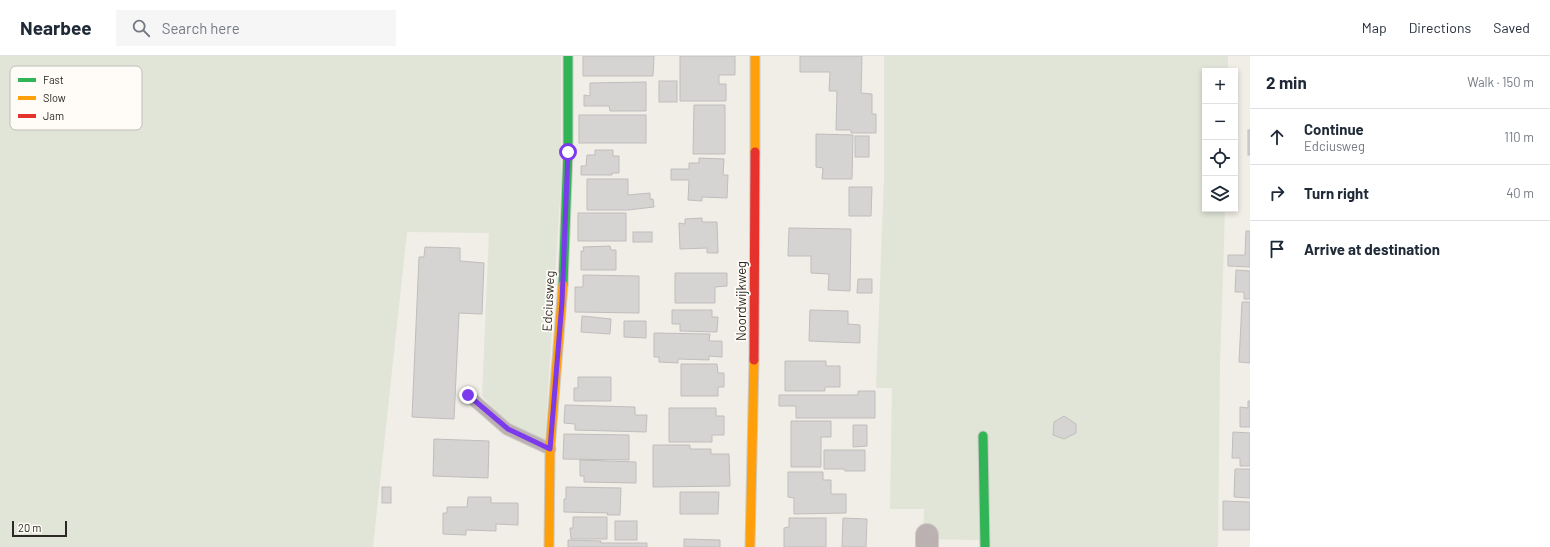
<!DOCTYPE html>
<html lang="en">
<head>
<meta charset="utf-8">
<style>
	body { margin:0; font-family:Barlow,sans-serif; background:#f6f6f7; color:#1f2937 }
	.controls { position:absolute; right:12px; top:12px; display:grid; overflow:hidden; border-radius:0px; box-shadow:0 2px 6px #0003 }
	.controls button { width:36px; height:36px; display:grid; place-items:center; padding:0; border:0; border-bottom:1px solid #e0e1e3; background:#fff; color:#1f2937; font:20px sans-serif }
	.scale { position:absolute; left:12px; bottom:10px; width:55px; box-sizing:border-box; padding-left:4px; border:2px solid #2c2925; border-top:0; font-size:11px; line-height:14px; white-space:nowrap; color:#2c2925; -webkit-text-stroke:3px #fffcf8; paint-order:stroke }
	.stop { position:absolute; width:12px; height:12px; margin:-9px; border:3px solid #7c3aed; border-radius:50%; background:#fff }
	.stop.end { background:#7c3aed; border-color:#fff; box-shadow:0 1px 4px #0008 }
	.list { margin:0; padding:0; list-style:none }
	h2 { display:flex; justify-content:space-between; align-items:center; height:52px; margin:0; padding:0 16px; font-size:17px }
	h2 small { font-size:13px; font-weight:400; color:#747a83 }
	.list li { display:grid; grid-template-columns:26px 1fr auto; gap:12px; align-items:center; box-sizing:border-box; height:56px; padding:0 16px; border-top:1px solid #e0e1e3 }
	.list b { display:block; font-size:15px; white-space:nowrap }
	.list p { margin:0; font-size:13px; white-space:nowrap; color:#747a83 }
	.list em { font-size:13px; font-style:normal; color:#747a83 }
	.icon { flex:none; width:22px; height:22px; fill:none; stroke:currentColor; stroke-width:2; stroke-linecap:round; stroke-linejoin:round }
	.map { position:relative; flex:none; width:1250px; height:491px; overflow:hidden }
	header { display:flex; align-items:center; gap:24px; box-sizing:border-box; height:56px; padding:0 20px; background:#fff; border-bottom:1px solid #e0e1e3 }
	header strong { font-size:19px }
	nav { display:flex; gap:22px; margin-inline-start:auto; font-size:14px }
	.search { width:280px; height:36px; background:#f6f6f7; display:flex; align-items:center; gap:10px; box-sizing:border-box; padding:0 14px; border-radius:0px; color:#747a83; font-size:15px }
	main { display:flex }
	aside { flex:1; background:#fff }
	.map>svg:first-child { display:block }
	.green { fill:#e0e5d7 }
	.building { fill:#d6d4d3; stroke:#c0bebd }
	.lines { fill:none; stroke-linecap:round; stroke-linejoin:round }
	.lane-casing { stroke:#cdcac5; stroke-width:13 }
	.street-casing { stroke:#cdcac5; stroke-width:24 }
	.fast-casing { stroke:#cdcac5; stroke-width:11 }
	.slow-casing { stroke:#cdcac5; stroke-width:11 }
	.jam-casing { stroke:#cdcac5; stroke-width:11 }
	.lane { stroke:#bcb1b1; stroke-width:11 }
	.street { stroke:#bcb1b1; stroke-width:22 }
	.fast { stroke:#30b455; stroke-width:9 }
	.slow { stroke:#ff9f0a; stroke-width:9 }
	.jam { stroke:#e5322d; stroke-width:9 }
	.route { stroke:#7c3aed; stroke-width:5 }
	.labels { text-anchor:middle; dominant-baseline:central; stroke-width:3.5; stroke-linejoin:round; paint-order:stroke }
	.street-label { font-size:13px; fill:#2c2925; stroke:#fffcf8 }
	.key { fill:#fffcf8; stroke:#c0bdb9; stroke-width:1 }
	.key-label { font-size:11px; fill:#2c2925 }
</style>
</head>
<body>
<header>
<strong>Nearbee</strong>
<div class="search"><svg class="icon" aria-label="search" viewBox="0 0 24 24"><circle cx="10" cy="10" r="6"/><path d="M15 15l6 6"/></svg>Search here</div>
<nav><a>Map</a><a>Directions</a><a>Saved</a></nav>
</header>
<main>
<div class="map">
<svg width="1250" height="491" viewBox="0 0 1250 491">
	<rect width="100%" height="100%" fill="#f1ede7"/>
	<g class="green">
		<path d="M0 0H561V126L545 385 505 366 482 340 489 177 407 176 373 491H0Z"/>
		<path d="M884 0H1228V15H1205V153H1225L1220 309 1218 491H983L982 484 923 483 924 453H890L892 332H876L884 122Z"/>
	</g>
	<g class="building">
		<path d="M583 0H654L653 20H583Z"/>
		<path d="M680 0H735V19H719V28H726V45H680Z"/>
		<path d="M800 0H862L861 37 872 38V58H876V77H851V74H836L837 35H829L830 16H800Z"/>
		<rect x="659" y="25" width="18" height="21"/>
		<path d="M646 26V55H610L609 50H584V39L590 40V27Z"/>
		<path d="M694 49H725V98H693Z"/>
		<rect x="579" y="59" width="67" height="28"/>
		<rect x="1248" y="74" width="2" height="25"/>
		<path d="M816 78 853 79 852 123H822L823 112 816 111Z"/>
		<rect x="855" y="80" width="14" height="21"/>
		<path d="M595 94H613V100H619V117H612V119H581V110H586L587 99H595Z"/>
		<path d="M699 102 724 103 723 119H728L727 142 702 141V145L688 144 689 124H671V113H689V107H699Z"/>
		<path d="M587 123H628V139L650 137V143H653L654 151 628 154H587Z"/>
		<path d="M849 131H872L871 160H849Z"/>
		<rect x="578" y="157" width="48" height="28"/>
		<path d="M702 162V166H717L718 197H707V192L680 193 679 167 685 168V163Z"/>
		<path d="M789 172 851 173 850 235 828 234 829 218 811 217V200H788Z"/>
		<path d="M1246 175H1250V211L1228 210V199H1245Z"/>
		<rect x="633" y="176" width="19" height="10"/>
		<path d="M610 190 611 194H616V214H581V195H584L583 191Z"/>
		<path d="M425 191 460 192V205L484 207 482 258 459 257 454 363 412 361 419 201H424Z"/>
		<path d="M1236 214 1250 215V243H1244V236H1235Z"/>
		<path d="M675 217H727V230L715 231V247H675Z"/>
		<path d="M583 219 639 220V257L575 256V231H583Z"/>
		<path d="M858 223H872V237H857Z"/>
		<path d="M1242 246H1250V307L1239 306Z"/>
		<path d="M672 254H712V261H718L717 276 680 275V268H672Z"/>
		<path d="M810 254 848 255V268L860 269V287L809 285Z"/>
		<path d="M582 260 611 263 610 278 581 276Z"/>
		<path d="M624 265H646V282L624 281Z"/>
		<path d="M654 277 710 278 709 285H722V301L709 300V304L678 303V307L659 306V301H654Z"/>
		<path d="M785 305H826V310H840V331H825V335H785Z"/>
		<path d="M681 308H717L718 317H724V331H718V340H681Z"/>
		<path d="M578 321H611V345H574V332H578Z"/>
		<path d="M858 335H875V362H796V350H779V339H858Z"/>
		<path d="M1248 345H1250V371H1240V351L1248 352Z"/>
		<path d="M565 349 635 351V359H647L646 376 575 374V368L564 367Z"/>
		<path d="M669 352H716V360H724V379H712V386H669Z"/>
		<path d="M1064 360 1076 368V377L1064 383 1053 379 1054 366Z"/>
		<path d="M791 365H831V381H821V411H791Z"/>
		<path d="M853 369H867V390L853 391Z"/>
		<path d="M1233 376 1250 377V410H1240V402H1232Z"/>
		<path d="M564 378 629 379V404L563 403Z"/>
		<path d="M434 383 489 385 488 422 433 420Z"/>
		<path d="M653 389H690V393H711V398H729L730 430 653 431Z"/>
		<path d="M824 394H865V415H845L844 413H824Z"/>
		<path d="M580 404 636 406V427L584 426V420H580Z"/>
		<path d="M1235 413H1250V442L1234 441Z"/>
		<path d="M788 416H823V424H831V438H846V457L794 458V442L788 441Z"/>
		<rect x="382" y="431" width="9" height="16"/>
		<path d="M566 431 621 432 620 459H607L608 457 564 456V443H566Z"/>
		<path d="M680 436H719L718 458H680Z"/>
		<path d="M468 441H491V447H518V469L496 468V475L466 474V479L443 478V457H447V451H467Z"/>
		<path d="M1223 445 1250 446V474H1223Z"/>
		<path d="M573 461H607V483H571L570 472H573Z"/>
		<path d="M789 462H826V491H784V472L789 471Z"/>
		<path d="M843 462 867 463 866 491H842Z"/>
		<rect x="615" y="465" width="22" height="19"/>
		<path d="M684 483 720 484V491H684Z"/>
		<path d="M568 484 601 485V487H647V491H568Z"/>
	</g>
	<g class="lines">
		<g class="lane-casing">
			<path id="lane" d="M468 339 507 373 550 393"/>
		</g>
		<g class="street-casing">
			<path id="street" d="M927 491V479"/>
		</g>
		<g class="fast-casing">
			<g id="fast">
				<path d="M563 229 568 96V0"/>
				<path d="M983 380 985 491"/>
			</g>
		</g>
		<g class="slow-casing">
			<g id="slow">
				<path d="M755 96V0"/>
				<path d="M549 491 550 393 563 229"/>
				<path d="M750 491 754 304"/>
			</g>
		</g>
		<g class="jam-casing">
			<path id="jam" d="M754 304 755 96"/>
		</g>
		<use href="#lane" class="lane"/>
		<use href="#street" class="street"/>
		<use href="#fast" class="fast"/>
		<use href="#slow" class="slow"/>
		<use href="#jam" class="jam"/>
	</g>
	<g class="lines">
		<path class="route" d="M468 339 508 373 550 393 562 246 568 96"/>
	</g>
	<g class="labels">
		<g class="street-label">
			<text transform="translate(548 245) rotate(-87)">Edciusweg</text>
			<text transform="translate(741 245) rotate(-90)">Noordwijkweg</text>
		</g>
	</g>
	<rect x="10" y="10" width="132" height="64" rx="6" class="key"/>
	<rect x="18" y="22" width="18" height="4" fill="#30b455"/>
	<rect x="18" y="40" width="18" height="4" fill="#ff9f0a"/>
	<rect x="18" y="58" width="18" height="4" fill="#e5322d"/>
	<g class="key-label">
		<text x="43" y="28">Fast</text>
		<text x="43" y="46">Slow</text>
		<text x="43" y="64">Jam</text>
	</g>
</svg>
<div class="controls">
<button>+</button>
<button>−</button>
<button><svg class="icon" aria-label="locate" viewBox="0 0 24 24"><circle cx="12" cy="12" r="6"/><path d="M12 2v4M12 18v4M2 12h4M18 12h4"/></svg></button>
<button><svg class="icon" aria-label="layers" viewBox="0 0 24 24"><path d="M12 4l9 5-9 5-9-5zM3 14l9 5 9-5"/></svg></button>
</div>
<div class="scale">20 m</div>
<div class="stop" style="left:568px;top:96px"></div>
<div class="stop end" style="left:468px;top:339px"></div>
</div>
<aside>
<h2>2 min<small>Walk · 150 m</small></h2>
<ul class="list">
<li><svg class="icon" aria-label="ahead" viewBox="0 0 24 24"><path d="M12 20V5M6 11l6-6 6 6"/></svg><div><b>Continue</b><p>Edciusweg</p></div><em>110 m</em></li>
<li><svg class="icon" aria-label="right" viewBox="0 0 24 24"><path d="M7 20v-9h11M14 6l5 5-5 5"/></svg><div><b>Turn right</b></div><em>40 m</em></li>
<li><svg class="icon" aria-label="arrive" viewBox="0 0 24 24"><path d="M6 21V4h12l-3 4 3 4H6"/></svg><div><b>Arrive at destination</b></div></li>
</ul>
</aside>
</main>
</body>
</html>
